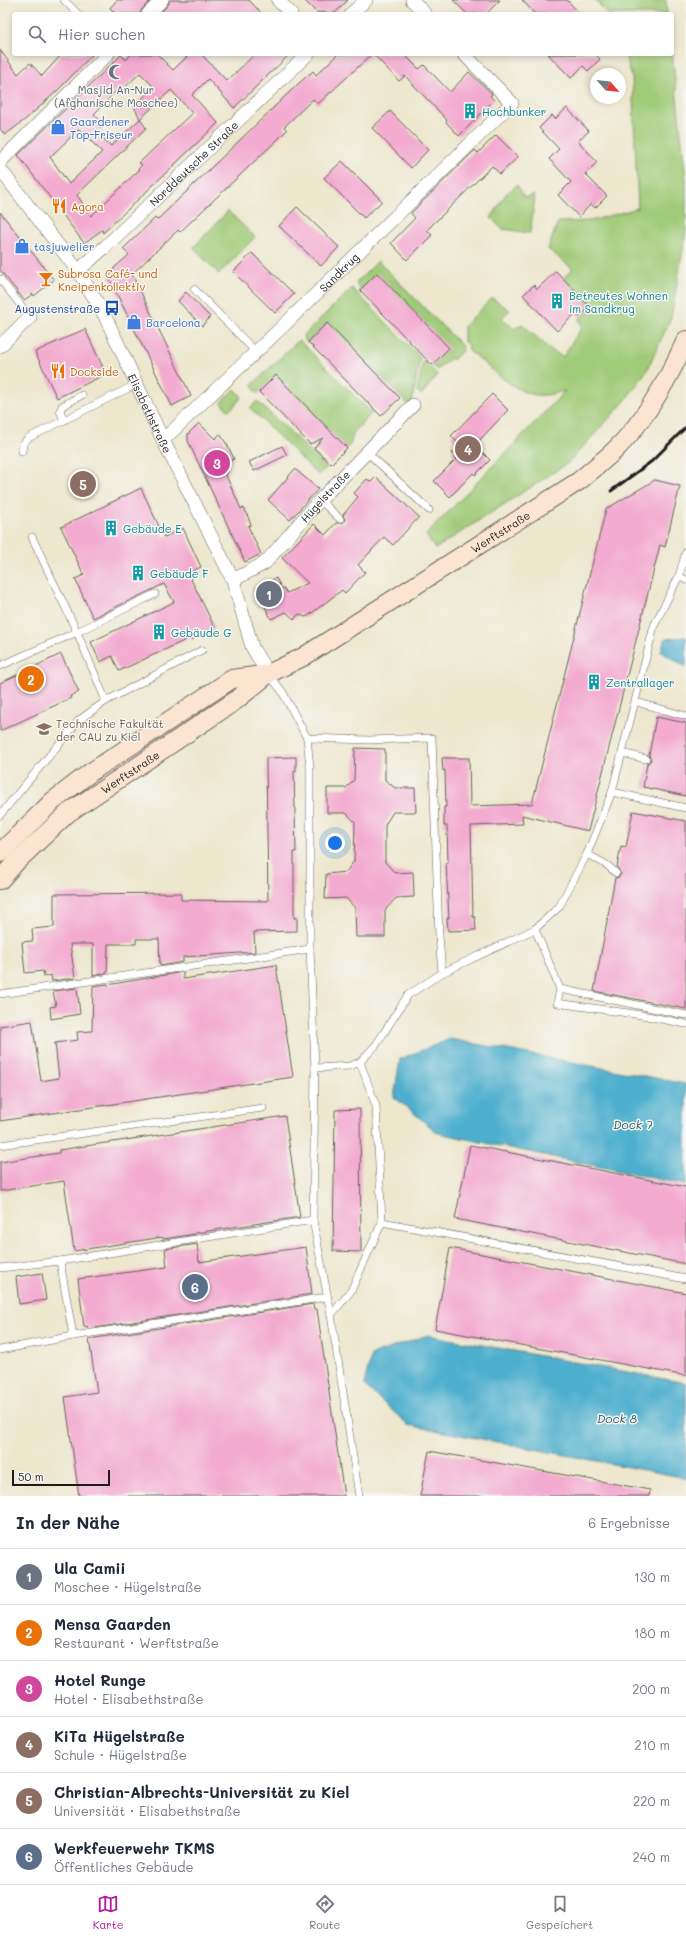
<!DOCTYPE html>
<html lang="de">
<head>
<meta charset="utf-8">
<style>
	body { margin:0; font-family:Mali,sans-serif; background:#f6f6f7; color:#1f2937 }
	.compass { position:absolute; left:590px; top:68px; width:36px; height:36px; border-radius:50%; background:#fff; box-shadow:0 2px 6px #0003; rotate:117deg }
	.scale { position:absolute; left:12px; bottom:10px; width:98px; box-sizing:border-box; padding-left:4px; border:2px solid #1c1c1c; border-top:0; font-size:11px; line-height:14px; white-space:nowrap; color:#1c1c1c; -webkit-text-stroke:3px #f6f6f2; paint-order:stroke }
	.you { position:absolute; left:335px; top:843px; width:14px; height:14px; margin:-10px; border:3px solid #fff; border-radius:50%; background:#1a73e8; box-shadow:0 0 0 6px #1a73e833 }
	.badge { display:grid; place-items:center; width:26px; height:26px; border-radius:50%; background:#b5179e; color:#fff; font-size:13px; font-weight:700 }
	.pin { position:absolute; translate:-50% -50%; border:2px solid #fff; box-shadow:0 1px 4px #0006 }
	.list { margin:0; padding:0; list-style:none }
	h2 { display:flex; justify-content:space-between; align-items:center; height:52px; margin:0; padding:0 16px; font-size:17px }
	h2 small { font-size:13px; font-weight:400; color:#747a83 }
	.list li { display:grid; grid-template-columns:26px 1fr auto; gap:12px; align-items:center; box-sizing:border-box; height:56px; padding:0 16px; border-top:1px solid #e0e1e3 }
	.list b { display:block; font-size:15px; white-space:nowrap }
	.list p { margin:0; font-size:13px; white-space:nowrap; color:#747a83 }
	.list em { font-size:13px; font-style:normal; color:#747a83 }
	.icon { flex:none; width:22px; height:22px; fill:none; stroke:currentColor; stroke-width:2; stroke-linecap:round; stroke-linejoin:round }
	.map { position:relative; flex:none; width:686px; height:1496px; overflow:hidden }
	.search { position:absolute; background:#fff; box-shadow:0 2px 6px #0003; left:12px; right:12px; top:12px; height:44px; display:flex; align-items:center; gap:10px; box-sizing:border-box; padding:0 14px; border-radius:4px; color:#747a83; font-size:15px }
	.sheet { height:388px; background:#fff }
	nav { display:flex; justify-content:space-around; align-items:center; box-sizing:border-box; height:56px; border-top:1px solid #e0e1e3; background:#fff; font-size:11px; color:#747a83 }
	nav a { display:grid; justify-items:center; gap:2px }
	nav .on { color:#b5179e }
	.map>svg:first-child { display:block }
	.green { fill:#a0cb78; stroke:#5e744a }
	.water { fill:#4eafcd; stroke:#356674 }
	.building { fill:#f3abd0; fill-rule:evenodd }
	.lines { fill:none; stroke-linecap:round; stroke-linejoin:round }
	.lane-casing { stroke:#65635a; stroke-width:8 }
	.street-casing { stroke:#65635a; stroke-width:14 }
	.secondary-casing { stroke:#65635a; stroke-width:20 }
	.lane { stroke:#fff; stroke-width:7 }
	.street { stroke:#fff; stroke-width:13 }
	.secondary { stroke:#fce5d0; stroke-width:18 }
	.rail { stroke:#1c1c1c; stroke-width:3 }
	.labels { text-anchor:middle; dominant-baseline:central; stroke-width:3; stroke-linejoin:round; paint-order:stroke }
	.worship-label { font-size:11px; fill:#5b616d; stroke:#f6f6f2 }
	.culture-label { font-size:11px; fill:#0d838f; stroke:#f6f6f2; text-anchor:start }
	.shop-label { font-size:11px; fill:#366cbe; stroke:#f6f6f2; text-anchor:start }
	.street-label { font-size:11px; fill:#1c1c1c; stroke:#f6f6f2 }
	.food-label { font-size:11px; fill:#c56008; stroke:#f6f6f2; text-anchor:start }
	.transit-label { font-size:11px; fill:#164399; stroke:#f6f6f2; text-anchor:end }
	.education-label { font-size:11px; fill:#785e54; stroke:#f6f6f2; text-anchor:start }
	.water-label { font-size:12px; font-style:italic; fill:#325e6c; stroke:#f6f6f2 }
</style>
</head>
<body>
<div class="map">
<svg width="686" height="1496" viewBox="0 0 686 1496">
	<rect width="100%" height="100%" fill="#f6f6f2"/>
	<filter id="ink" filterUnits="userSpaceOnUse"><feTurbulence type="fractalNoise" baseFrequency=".025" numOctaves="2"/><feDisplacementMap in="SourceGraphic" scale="8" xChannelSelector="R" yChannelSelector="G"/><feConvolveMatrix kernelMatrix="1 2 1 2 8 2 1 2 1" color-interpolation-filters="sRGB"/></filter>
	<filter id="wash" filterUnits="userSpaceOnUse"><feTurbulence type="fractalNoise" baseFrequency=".012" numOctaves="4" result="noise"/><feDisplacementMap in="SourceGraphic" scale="16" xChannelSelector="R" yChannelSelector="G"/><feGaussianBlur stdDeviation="0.9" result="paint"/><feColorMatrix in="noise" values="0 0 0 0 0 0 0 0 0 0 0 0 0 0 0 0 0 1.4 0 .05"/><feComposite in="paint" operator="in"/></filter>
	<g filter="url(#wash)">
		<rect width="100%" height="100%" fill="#ede7cd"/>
		<g class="green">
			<path d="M596 0H666L667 14H607Z"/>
			<path d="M672 52 686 179V232L671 318 646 372 624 402 568 463 435 549 426 535 565 391C556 393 547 396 537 395 515 394 487 364 469 351L468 344 464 342V326L492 298 510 310 502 317 514 329 522 324 551 350 563 357 582 327 579 319 591 308 564 277 573 269 548 249 558 222 591 221 638 208 632 78 625 54H672Z"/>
			<path d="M517 185 525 198 533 195 535 197 530 233 502 229 491 218 506 194Z"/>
			<path d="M228 211 255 237 219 274 193 248Z"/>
			<path d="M378 261 462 346V351L453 360 451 358 437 370 432 365 448 348 377 274 360 290 356 283Z"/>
			<path d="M352 288 420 357 412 402 409 405 328 322 307 343 303 336Z"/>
			<path d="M299 340 372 413 353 433 351 443 347 448 276 376 259 392 257 393 252 385Z"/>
			<path d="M423 360 438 375 421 395 417 391Z"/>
			<path d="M235 389 242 397 229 411 221 402Z"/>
			<path d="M257 401 327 467 318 475 250 408Z"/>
		</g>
		<g class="water">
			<path d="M686 637V667L661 652 665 639Z"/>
			<path d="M450 1039 686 1084V1185L438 1133 394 1097 400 1059Z"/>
			<path d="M428 1335 686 1383V1478L408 1425 364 1385 371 1355Z"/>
		</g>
		<g id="blocks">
			<g class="building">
				<path d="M117 0H151L142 9 140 14H116L110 8Z"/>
				<path d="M170 0H249L262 14H159L168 5Z"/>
				<path d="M304 0H348L335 13 316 12Z"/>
				<path d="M453 0H500L486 14H467Z"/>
				<path d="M522 0H567L580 14H535Z"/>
				<path d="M0 50 18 74 30 63 42 76 62 54H93L57 91 26 119 5 135 0 129Z"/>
				<path d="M131 54H157L173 70 190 54H201L227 81 255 54H290L234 108 208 79 192 95 218 123 103 233 102 230 84 243 18 155 121 55 126 60ZM140 73 154 87 134 106 140 119 111 146 97 132 104 125 94 114 119 88 121 91ZM171 90 192 113 139 163 142 165 138 169 139 170 91 216 77 195 146 128 140 119ZM79 129 102 152 69 184 50 157Z"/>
				<path d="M338 54H372L318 104 313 99 284 127 287 130 276 141 180 232 178 230 132 274 191 396 172 406 108 276 113 273 114 268 129 255 123 249 155 218 157 220 298 84 313 71 316 75Z"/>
				<path d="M373 54H404L419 69 424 65 450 92 469 72 492 94 490 96 494 100 459 136 446 122 447 120 405 76 399 81Z"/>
				<path d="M548 54H595L600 59 588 71 583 66 571 78Z"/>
				<path d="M567 108 589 131 578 141 597 162 585 174 607 196 595 208 591 204 579 217 558 195 571 182 549 159 559 149 539 128 552 115 555 119Z"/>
				<path d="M390 111 428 150 411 168 372 128Z"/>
				<path d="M496 135 518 157 500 174 492 166 427 230 432 235 407 260 391 243 415 218 411 213 475 150 478 153Z"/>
				<path d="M342 161 382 201 364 218 324 178Z"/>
				<path d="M297 207 339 247 321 266 279 226Z"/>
				<path d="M0 212 54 280 34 296 33 294 24 300 0 270Z"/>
				<path d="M252 253 294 294 275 313 233 272Z"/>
				<path d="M556 271 590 307 579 317 576 313 557 331 523 295 534 285 537 289Z"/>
				<path d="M377 273 449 348 432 365 360 290Z"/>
				<path d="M186 292 210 317 202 326 178 301Z"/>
				<path d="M327 323 400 398 381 416 308 342Z"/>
				<path d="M85 329 106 374 57 398 35 352Z"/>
				<path d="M276 375 347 448 331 464 314 448 323 438 310 444 259 392Z"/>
				<path d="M492 394 508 410 475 445 490 460 475 475 473 473 450 497 434 481 457 458 452 453 460 445 451 436Z"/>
				<path d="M199 423 215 439 220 434 228 446 234 459 224 463 228 472 225 473 241 509 244 508 248 517 251 525 248 526 261 554 245 562 188 441V434Z"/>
				<path d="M282 446 287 455 254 471 249 462Z"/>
				<path d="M295 469 318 489 290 520 268 500Z"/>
				<path d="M376 477 419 517 393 545 384 537 358 565 365 572 345 593 342 590 308 616 305 617 299 614 294 619 286 612 271 619 256 588 276 578 282 589 284 588 287 593 308 583 282 558 314 524 325 535 336 523H343L345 520 343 515 358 497 354 493 367 479 371 482Z"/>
				<path d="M655 480 680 486 665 547 660 545 588 831 522 815 523 824 471 826 473 917H475L476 930 448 931 447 918H449L446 863H448L447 826H444V807H446L445 770 443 771 442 758H469L470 806 532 804 606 509Z"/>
				<path d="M141 488 164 537 183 528 201 567 188 573 215 628 191 640 190 638 119 671 112 656 100 662 91 642 174 602 164 584 93 618 75 579 84 575 61 527Z"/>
				<path d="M61 654 79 692 70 696 71 698 0 731V683Z"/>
				<path d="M656 717 686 723V796L643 787 647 764 651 760 649 755Z"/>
				<path d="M355 748 385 749V780L395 788H415L416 812H393L385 825V862L395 873 413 872 414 897 396 898 385 910V937H356L355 908 346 898 325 899 326 874 346 872 354 861 355 822 346 813H327V788H346L354 780Z"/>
				<path d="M296 757V771H294L296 852H294V918H297V931L254 932 255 952 183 957V962L160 966 159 939H136V944H108L107 973 93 976V944H70L75 978 52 981 51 975 44 977 43 971 25 973 22 942 33 941 32 929 54 927V894L181 893V900L268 901 266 758Z"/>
				<path d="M633 811 686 821V1009L594 991 615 878 619 877 621 874 617 867 621 846 626 847Z"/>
				<path d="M276 965 293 1077 0 1121V1026L32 1021 41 1081 59 1078 55 1043 78 1040 77 1032 92 1031 93 986 107 984V985L183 972V979Z"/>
				<path d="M77 988 80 1014 51 1019 50 1007 56 1006 53 991Z"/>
				<path d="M360 1109 361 1252 333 1251 335 1110Z"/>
				<path d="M285 1116 300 1217 195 1233V1234L163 1239V1237L74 1251 64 1181 0 1191V1162L59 1153V1150Z"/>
				<path d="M470 1145 686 1187V1264L455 1219Z"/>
				<path d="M197 1244 199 1262 306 1247 312 1294 88 1329 87 1326 84 1327 78 1279 167 1267 165 1249Z"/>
				<path d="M450 1248 686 1293V1376L435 1329Z"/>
				<path d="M42 1273 46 1300 19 1304 16 1277Z"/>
				<path d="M313 1304 314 1309H317L344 1496H79L65 1397 97 1392 89 1339Z"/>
				<path d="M429 1451 650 1490 649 1496H420Z"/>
			</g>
		</g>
	</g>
	<g filter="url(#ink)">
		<use href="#blocks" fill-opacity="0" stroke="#65635a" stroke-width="1"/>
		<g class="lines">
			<g class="lane-casing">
				<g id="lane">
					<path d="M64 0 78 14"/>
					<path d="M0 279 30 317"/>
					<path d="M194 289 256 352"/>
					<path d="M64 420 60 411 62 406 82 395"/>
					<path d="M22 451 23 444 28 438 137 384"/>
					<path d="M367 452 429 510"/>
					<path d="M320 500 340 519"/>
					<path d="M32 537 77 632 106 701"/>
					<path d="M679 576 686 580"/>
					<path d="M0 666 77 632 155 594"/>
					<path d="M268 674 282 691 307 738 310 767V949L315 1068 313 1220 331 1315 359 1496"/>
					<path d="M636 702 686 716"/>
					<path d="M307 738 369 740 432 738 439 936 442 973"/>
					<path d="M622 753 646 759"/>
					<path d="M612 792 686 808"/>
					<path d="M0 815 79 720 106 701 202 650"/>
					<path d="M587 854 607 865 616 873"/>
					<path d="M535 929 560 989 686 1015"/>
					<path d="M560 989 557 1003 642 1015 686 1024"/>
					<path d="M0 994 310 949"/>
					<path d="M315 1068 350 1066 360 1062 376 1045 408 995 442 973 535 929 559 907 587 854 612 792 654 626 679 576 686 552"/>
					<path d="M0 1145 263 1108"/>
					<path d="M313 1220 60 1261 73 1336 327 1297"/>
					<path d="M382 1222 686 1279"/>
					<path d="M0 1268 60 1261"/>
					<path d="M331 1315 351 1291 382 1222 376 1106 360 1062"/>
					<path d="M0 1350 73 1336"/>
				</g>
			</g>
			<g class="street-casing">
				<g id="street">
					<path d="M278 0 291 14"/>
					<path d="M412 0 425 14"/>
					<path d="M148 14 162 0"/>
					<path d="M351 14 366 0"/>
					<path d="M0 162 108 54"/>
					<path id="s1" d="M0 169 78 271 103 312 163 440 233 580 252 647 268 674"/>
					<path id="s2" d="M78 271 106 246 308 54"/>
					<path d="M0 346 30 317"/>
					<path id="s3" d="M163 440 280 329 512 103 464 54"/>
					<path id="s4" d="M233 580 265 563 320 500 413 405"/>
				</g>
			</g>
			<g class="secondary-casing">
				<g id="secondary">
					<path d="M0 853 53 801 91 772 232 679 268 674"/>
					<path id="s5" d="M0 880 16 862 68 813 235 701 268 674 303 657 579 481C591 471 603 461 614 451 646 420 668 380 686 340"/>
				</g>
			</g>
			<use href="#lane" class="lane"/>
			<use href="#street" class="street"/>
			<use href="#secondary" class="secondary"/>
			<path class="rail" d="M611 491 652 461 686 427"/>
		</g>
	</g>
	<defs>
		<g id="mosque-bare" transform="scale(1.2)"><path d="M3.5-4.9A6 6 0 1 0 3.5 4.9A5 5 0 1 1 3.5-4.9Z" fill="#6b7280" stroke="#f6f6f2" stroke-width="2.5" paint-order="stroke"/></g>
		<g id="building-bare" transform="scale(1.2)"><path d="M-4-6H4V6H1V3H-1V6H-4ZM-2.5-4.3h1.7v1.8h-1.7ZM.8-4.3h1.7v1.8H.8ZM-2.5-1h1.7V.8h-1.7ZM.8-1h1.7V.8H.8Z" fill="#0f9aa8" stroke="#f6f6f2" stroke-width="2.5" paint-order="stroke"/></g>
		<g id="shop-bare" transform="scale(1.2)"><path d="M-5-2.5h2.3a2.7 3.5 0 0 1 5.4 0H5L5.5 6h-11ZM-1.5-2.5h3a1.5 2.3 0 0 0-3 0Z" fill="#3f7fe0" stroke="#f6f6f2" stroke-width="2.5" paint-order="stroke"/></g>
		<g id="restaurant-bare" transform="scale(1.2)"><path d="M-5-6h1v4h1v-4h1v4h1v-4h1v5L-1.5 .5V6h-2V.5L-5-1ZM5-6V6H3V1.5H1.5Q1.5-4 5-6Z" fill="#e8710a" stroke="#f6f6f2" stroke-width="2.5" paint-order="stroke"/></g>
		<g id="bar-bare" transform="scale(1.2)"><path d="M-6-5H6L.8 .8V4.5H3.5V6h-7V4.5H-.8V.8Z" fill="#e8710a" stroke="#f6f6f2" stroke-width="2.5" paint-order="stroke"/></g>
		<g id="bus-bare" transform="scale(1.2)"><path d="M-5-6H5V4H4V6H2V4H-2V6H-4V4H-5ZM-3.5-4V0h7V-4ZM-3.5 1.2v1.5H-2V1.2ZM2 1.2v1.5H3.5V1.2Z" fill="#1a4fb4" stroke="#f6f6f2" stroke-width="2.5" paint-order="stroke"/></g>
		<g id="university-bare" transform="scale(1.2)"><path d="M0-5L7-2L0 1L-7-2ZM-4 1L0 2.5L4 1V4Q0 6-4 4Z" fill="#8d6e63" stroke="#f6f6f2" stroke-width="2.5" paint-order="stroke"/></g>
	</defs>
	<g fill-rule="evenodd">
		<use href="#mosque-bare" x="116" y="72"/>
		<use href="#building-bare" x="470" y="111"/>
		<use href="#shop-bare" x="58" y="127"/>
		<use href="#restaurant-bare" x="59" y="206"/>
		<use href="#shop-bare" x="22" y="246"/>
		<use href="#bar-bare" x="46" y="279"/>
		<use href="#building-bare" x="557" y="301"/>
		<use href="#bus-bare" x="112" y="308"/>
		<use href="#shop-bare" x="134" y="322"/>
		<use href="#restaurant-bare" x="58" y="371"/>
		<use href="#building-bare" x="111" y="528"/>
		<use href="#building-bare" x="138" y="573"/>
		<use href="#building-bare" x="159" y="632"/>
		<use href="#building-bare" x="594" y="682"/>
		<use href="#university-bare" x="44" y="729"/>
	</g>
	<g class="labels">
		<g class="worship-label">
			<text x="116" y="89">Masjid An-Nur<tspan x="116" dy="13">(Afghanische Moschee)</tspan></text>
		</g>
		<g class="culture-label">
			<text x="482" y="111">Hochbunker</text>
			<text x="569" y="295">Betreutes Wohnen<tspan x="569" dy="13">im Sandkrug</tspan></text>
			<text x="123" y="528">Gebäude E</text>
			<text x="150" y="573">Gebäude F</text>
			<text x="171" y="632">Gebäude G</text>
			<text x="606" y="682">Zentrallager</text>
		</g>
		<g class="shop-label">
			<text x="70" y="121">Gaardener<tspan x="70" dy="13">Top-Friseur</tspan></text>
			<text x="34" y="246">tasjuwelier</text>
			<text x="146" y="322">Barcelona</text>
		</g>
		<g class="street-label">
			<text stroke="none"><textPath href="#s2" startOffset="158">Norddeutsche Straße</textPath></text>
			<text stroke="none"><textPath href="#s3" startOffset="243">Sandkrug</textPath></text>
			<text stroke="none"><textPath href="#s1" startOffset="288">Elisabethstraße</textPath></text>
			<text stroke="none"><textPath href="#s4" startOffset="126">Hügelstraße</textPath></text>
			<text stroke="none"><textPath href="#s5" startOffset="612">Werftstraße</textPath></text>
			<text stroke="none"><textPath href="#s5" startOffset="170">Werftstraße</textPath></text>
		</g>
		<g class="food-label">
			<text x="71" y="206">Agora</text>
			<text x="58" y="273">Subrosa Café- und<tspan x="58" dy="13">Kneipenkollektiv</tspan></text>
			<text x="70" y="371">Dockside</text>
		</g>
		<g class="transit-label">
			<text x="100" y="308">Augustenstraße</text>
		</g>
		<g class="education-label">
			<text x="56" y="723">Technische Fakultät<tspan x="56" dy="13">der CAU zu Kiel</tspan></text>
		</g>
		<g class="water-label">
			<text x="633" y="1124">Dock 7</text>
			<text x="617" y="1418">Dock 8</text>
		</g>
	</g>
</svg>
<svg class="compass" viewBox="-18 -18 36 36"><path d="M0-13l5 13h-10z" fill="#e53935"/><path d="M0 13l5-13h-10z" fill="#747a83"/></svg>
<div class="scale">50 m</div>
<div class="you"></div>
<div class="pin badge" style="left:269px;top:594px;background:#6b7280">1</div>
<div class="pin badge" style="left:31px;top:679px;background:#e8710a">2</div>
<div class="pin badge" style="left:217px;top:463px;background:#d1479c">3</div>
<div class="pin badge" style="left:468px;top:449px;background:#8d6e63">4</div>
<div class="pin badge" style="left:83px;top:484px;background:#8d6e63">5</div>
<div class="pin badge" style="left:195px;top:1287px;background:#5c6f8a">6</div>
<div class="search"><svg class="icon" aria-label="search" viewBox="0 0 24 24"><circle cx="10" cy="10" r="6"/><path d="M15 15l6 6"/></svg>Hier suchen</div>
</div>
<section class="sheet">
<h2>In der Nähe<small>6 Ergebnisse</small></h2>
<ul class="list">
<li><span class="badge" style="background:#6b7280">1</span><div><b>Ula Camii</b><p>Moschee · Hügelstraße</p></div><em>130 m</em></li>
<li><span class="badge" style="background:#e8710a">2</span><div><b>Mensa Gaarden</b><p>Restaurant · Werftstraße</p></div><em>180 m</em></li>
<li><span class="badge" style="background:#d1479c">3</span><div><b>Hotel Runge</b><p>Hotel · Elisabethstraße</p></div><em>200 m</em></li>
<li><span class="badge" style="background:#8d6e63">4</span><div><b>KiTa Hügelstraße</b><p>Schule · Hügelstraße</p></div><em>210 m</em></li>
<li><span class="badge" style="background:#8d6e63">5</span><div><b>Christian-Albrechts-Universität zu Kiel</b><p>Universität · Elisabethstraße</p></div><em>220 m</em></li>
<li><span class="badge" style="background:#5c6f8a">6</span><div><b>Werkfeuerwehr TKMS</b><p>Öffentliches Gebäude</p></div><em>240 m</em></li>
</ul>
</section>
<nav>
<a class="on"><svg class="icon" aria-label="map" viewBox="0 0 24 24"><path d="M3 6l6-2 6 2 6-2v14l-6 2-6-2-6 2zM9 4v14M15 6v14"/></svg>Karte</a>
<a><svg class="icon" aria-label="directions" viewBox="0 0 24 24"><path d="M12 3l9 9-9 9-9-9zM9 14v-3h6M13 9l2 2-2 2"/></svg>Route</a>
<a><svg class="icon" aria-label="saved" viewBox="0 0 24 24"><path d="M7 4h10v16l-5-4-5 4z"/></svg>Gespeichert</a>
</nav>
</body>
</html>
